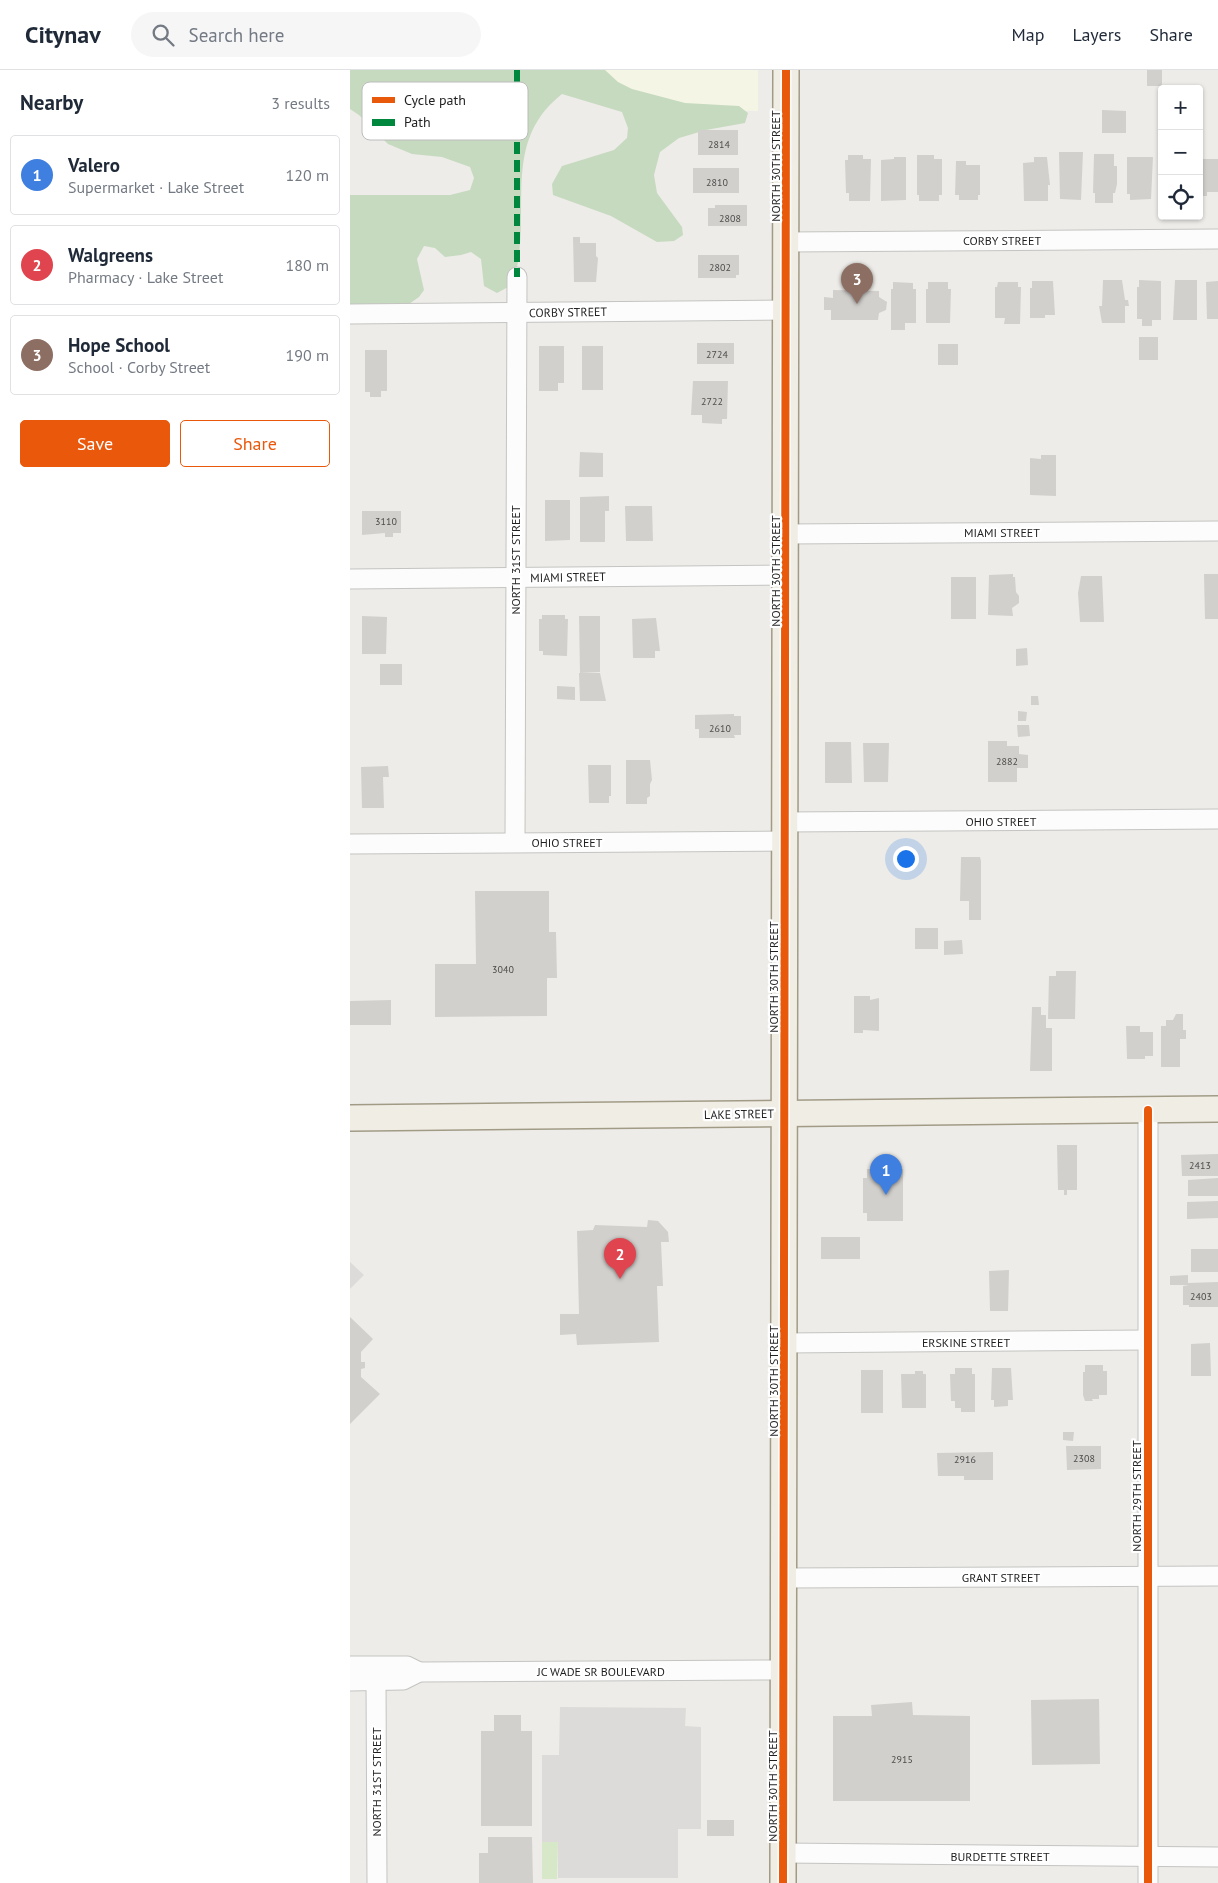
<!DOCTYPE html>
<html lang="en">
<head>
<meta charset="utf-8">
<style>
	body { margin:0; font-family:"PT Sans",sans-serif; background:#f6f6f7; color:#1f2937 }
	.controls { position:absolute; right:15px; top:15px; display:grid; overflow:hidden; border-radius:5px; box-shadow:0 1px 4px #0004 }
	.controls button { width:45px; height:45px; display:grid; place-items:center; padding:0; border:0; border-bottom:1px solid #e0e1e3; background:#fff; color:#1f2937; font:25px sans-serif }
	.you { position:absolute; left:555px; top:788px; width:18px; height:18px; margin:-12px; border:4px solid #fff; border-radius:50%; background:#1a73e8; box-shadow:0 0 0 8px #1a73e833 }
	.badge { display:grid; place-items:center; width:32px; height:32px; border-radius:50%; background:#ea580c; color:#fff; font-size:16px; font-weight:700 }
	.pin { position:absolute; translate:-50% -41px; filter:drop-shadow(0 1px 2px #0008) }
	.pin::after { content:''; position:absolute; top:26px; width:18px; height:15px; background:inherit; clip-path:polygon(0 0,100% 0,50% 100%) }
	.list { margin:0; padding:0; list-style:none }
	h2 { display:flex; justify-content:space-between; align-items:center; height:65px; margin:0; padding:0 20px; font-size:21px }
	h2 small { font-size:16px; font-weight:400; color:#747a83 }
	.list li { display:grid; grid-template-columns:32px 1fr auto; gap:15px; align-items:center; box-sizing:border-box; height:80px; margin:0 10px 10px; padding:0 10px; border:1px solid #e0e1e3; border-radius:5px }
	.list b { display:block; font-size:19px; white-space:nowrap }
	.list p { margin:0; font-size:16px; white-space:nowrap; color:#747a83 }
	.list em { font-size:16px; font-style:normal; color:#747a83 }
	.actions { display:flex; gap:10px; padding:15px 20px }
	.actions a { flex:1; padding:11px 0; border:1px solid #ea580c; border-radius:5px; text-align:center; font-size:18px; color:#ea580c }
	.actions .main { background:#ea580c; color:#fff }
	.icon { flex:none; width:28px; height:28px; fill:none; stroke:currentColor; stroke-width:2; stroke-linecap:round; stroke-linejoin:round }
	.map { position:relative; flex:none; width:868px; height:1813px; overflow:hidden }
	header { display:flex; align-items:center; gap:30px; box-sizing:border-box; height:70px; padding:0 25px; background:#fff; border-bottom:1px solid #e0e1e3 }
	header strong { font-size:24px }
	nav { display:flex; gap:28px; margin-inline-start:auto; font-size:18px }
	.search { width:350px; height:45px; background:#f6f6f7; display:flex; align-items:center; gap:12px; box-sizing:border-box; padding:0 18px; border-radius:28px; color:#747a83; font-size:19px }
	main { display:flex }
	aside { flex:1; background:#fff }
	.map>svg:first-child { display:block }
	.residential { fill:#dcdbd9 }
	.education { fill:#f4f5e4 }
	.grass { fill:#d7e8c9 }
	.forest { fill:#c6dabf }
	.building { fill:#d2d0cd }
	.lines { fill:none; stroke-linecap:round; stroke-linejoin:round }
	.minor-casing { stroke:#c4c4c2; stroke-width:21 }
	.major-casing { stroke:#a19b86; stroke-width:28 }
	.minor { stroke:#fcfcfc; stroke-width:19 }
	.major { stroke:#f0ede5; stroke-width:25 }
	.quiet { stroke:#00873e; stroke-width:6; stroke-dasharray:12 6; stroke-linecap:butt }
	.cycleway-casing { stroke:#fff; stroke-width:11 }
	.cycleway { stroke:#e8590c; stroke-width:8 }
	.labels { text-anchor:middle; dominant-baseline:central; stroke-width:4.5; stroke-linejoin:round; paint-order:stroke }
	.number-label { font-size:10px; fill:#4c4b4a }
	.street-label { font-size:12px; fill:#1f1f1f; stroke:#fff }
	.key { fill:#fff; stroke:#bcbcbc; stroke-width:1 }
	.key-label { font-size:14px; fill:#1f1f1f }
</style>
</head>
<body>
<header>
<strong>Citynav</strong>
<div class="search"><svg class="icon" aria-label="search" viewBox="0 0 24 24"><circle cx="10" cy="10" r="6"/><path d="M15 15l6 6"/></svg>Search here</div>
<nav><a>Map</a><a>Layers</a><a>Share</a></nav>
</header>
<main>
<aside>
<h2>Nearby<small>3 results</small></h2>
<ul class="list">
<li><span class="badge" style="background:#3f7fe0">1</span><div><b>Valero</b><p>Supermarket · Lake Street</p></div><em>120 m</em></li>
<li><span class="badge" style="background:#e0444e">2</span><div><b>Walgreens</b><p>Pharmacy · Lake Street</p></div><em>180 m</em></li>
<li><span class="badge" style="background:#8d6e63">3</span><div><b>Hope School</b><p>School · Corby Street</p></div><em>190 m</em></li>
</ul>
<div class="actions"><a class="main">Save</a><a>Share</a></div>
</aside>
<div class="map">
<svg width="868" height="1813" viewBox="0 0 868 1813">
	<rect width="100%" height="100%" fill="#edece8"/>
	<g class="residential">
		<path d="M0 1192 14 1205 0 1219Z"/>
		<path d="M210 1637 336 1638 335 1656 351 1657V1759H328V1808H208V1772H192V1685H209Z"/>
	</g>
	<path class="education" d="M200 0H408V41L294 40Z"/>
	<path class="grass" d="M192 1772H208L207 1809H192Z"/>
	<path class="forest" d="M0 0H255L268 12 282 19 335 33 389 36 398 43 395 53 356 60 329 68 310 82 304 105 307 123 332 157 333 165 324 171 307 172 261 146 203 125 202 114 212 96 264 80 277 68 278 58 272 42 212 24C147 75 186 148 162 215L147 223 134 216 131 189 121 182 111 185 95 187 85 178 74 176 67 189 74 220 69 227 59 234 0 238V125H100L120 120 124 108 120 97 92 87 62 84 38 74 9 45 0 39Z"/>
	<g class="building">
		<rect x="797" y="0" width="15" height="16"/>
		<path d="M752 40 776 41V63H752Z"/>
		<rect x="348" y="60" width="40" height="25"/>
		<path d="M709 82H733L731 130 710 129Z"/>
		<path d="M744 84H764V96H767V114L765 123H763V133H745V123H743Z"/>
		<path d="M498 85H513V89H521L520 131H499V123H496L495 90H498Z"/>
		<path d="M567 85H584V89H592V125H589V131H569V125H567Z"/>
		<path d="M544 87H556V130L531 131V90L544 89Z"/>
		<path d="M684 87H697L700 115H698V131H674L673 93 684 92Z"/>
		<path d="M777 87H803L801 129 780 130V124H777Z"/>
		<path d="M849 89H868V122H857V126H849Z"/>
		<path d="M606 91H616V95H630V125H628V130H609V125H605Z"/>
		<rect x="343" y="98" width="46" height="25"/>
		<path d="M365 135H397V156H358V138H365Z"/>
		<path d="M223 167H230V173H246V186L248 188 246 212H224Z"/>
		<path d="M348 185H389V205H386V208H348Z"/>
		<path d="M753 210H772L775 230H778L779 236H775V253H752L749 236H752Z"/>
		<path d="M789 210 811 211V250H802V256H792V249H787V217H789Z"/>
		<path d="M825 210H847V250H823Z"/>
		<path d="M682 211H703L705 245H695V248H680V218H682Z"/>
		<path d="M868 211V249H857L856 212Z"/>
		<path d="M543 212 563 213V219H566V253H555V260H541V219H543Z"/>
		<path d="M578 212H598V219H601L600 253H576V219H578Z"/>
		<path d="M648 212H668V217H671L670 254H654L655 248H645V217H647Z"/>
		<path d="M483 220 529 221V227L537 232 536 240 529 243 528 250H481V240H474V227L483 228Z"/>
		<rect x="789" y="267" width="19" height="23"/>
		<rect x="347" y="273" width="37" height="21"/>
		<rect x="588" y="274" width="20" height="21"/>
		<path d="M189 276H214V313H208V321H189Z"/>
		<rect x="232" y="276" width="21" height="44"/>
		<path d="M15 280H37V321H31V327H20V322H15Z"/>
		<path d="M343 311H378L377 349H372V354L352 353V345H341Z"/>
		<path d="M230 382 253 383V407H229Z"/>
		<path d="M691 385H706V426L680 425V388L691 389Z"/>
		<path d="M259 426V441H255V472H230V427Z"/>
		<path d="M195 430H220V470L195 471Z"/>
		<path d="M275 436H302L303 471H276Z"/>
		<path d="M12 441H51V463H43V467H35V463L12 465Z"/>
		<path d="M663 504V507H665L666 522 669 526V533L662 538 663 546 638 545 639 505Z"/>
		<path d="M854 504H868V549H855Z"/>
		<path d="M731 506H752L754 552H730L728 523Z"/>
		<rect x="601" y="507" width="25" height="42"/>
		<path d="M192 545H215V549H218L217 586 193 585V581H189V549H192Z"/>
		<path d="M12 546 37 547 36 584H12Z"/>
		<path d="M229 546H250V602L230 603Z"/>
		<path d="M306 548 310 581H305V588H283L282 549Z"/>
		<path d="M677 578 678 595 666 596V579Z"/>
		<rect x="30" y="594" width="22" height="21"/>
		<path d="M229 603H250L256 631H230Z"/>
		<path d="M207 616 225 617V630L207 629Z"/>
		<path d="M681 626H688L689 635H681Z"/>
		<path d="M668 641 677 642 676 651H668Z"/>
		<path d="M384 644V646H391V665H384L385 668H349V659H345V645Z"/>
		<path d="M667 655H679L680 666 668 667Z"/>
		<path d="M638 671H657V676H669V684L678 685V698H667V712H638Z"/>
		<path d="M475 672H501L502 713H475Z"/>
		<path d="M513 673H539L538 712H514Z"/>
		<path d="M276 690H300L302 710 300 714V726L297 728V734H276Z"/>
		<path d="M238 695H261V726H259V733H239Z"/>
		<path d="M38 696 39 707H33L34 738H12L11 697Z"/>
		<path d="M611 787H630L631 791V850H619V831H610Z"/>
		<path d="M125 821H199V862H206L207 908H197V946L85 947V894H126Z"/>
		<rect x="565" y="858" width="23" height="21"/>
		<path d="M612 870 613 884 594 885V871Z"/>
		<path d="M706 901H726L725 949H698L699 906H706Z"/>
		<path d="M504 926H520V930L529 928V961L513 960V963H504Z"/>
		<path d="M41 930V955H0V931Z"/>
		<path d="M682 937H691V945H696V958H702V1001H680Z"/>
		<path d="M826 944H833V960H836V969H830V997H811V956H816V950H823Z"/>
		<path d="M776 956H790V962H803V986H795V989H777Z"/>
		<path d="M707 1075H727V1120H717V1125H714V1120H708Z"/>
		<path d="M868 1084V1106H832L831 1085Z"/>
		<path d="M517 1099H553V1151H517V1143H513V1108H517Z"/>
		<path d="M868 1108V1126H838V1110Z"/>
		<path d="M868 1131V1148L837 1149V1132Z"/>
		<path d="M298 1150 308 1151 318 1162 319 1172H311L313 1216H307L309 1272 227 1275 226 1264 210 1265V1244H229L227 1161 243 1160 245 1155 297 1157Z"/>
		<rect x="471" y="1167" width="39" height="22"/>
		<rect x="841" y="1179" width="27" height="23"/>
		<path d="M659 1200 658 1241H640L639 1201Z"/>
		<path d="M838 1205V1213L868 1212V1237H839V1235H833V1216L839 1215H820V1206Z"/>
		<path d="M0 1247 23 1269 11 1282V1292H15V1298L11 1299V1307L30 1324 0 1354Z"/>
		<path d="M860 1273 861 1306H841V1274Z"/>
		<path d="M735 1295H753V1301H757V1325H749V1329H742L743 1331H735L733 1325V1302H735Z"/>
		<path d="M605 1298H622V1304H625V1342H611V1338H605V1331H601L600 1304H605Z"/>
		<path d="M642 1298H661L663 1330H658V1336L644 1337V1330H641Z"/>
		<rect x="511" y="1300" width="22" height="43"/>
		<path d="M565 1301H573V1304H576V1338H552L551 1304H565Z"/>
		<path d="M713 1362H724L723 1371 713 1370Z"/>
		<path d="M716 1376H751V1399L717 1400Z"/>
		<path d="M643 1382V1410H614V1406H588L587 1383Z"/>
		<path d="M749 1629 750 1694 682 1695 681 1630Z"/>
		<path d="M562 1632 563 1645 620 1646V1731H483V1646H522L521 1635Z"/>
		<path d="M144 1645H171V1661H182V1756H131V1661H144Z"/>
		<rect x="357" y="1750" width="27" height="16"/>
		<path d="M138 1767H182L183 1813H129V1783H138Z"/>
	</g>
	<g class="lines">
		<g class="minor-casing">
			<g id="minor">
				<path d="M436 172 868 169"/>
				<path d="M0 244 436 240"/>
				<path d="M436 464 868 461"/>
				<path d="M0 509 436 505"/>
				<path d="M434 752 868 749"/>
				<path d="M165 772 167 207"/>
				<path d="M0 774 434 771"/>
				<path d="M435 1273 797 1270"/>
				<path d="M434 1508 868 1506"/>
				<path d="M0 1596H57L69 1602"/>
				<path d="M26 1610 27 1813"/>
				<path d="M0 1611 53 1610 69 1602 434 1600"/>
				<path d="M433 1783 868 1787"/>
				<path d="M798 1813V1040"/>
			</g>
		</g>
		<g class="major-casing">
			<g id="major">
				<path d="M0 1048 868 1039"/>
				<path d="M433 1813 436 0"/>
			</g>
		</g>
		<use href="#minor" class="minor"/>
		<use href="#major" class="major"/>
		<path class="quiet" d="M167 0V207"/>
		<g class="cycleway-casing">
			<g id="cycleway">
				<path d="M433 1813 436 0"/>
				<path d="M798 1813V1040"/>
			</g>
		</g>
		<use href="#cycleway" class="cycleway"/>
	</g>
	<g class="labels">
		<g class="number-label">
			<text x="369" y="74">2814</text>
			<text x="367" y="112">2810</text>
			<text x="380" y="148">2808</text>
			<text x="370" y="197">2802</text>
			<text x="367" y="284">2724</text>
			<text x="362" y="331">2722</text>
			<text x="36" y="451">3110</text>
			<text x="370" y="658">2610</text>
			<text x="657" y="691">2882</text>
			<text x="153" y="899">3040</text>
			<text x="850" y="1095">2413</text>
			<text x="851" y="1226">2403</text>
			<text x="734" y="1388">2308</text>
			<text x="615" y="1389">2916</text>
			<text x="552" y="1689">2915</text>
		</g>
		<g class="street-label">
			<text transform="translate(425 96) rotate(-90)">NORTH 30TH STREET</text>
			<text x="652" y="170">CORBY STREET</text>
			<text transform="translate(218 242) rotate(-1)">CORBY STREET</text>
			<text x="652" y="462">MIAMI STREET</text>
			<text transform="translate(165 490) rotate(-90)">NORTH 31ST STREET</text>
			<text transform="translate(425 501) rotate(-90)">NORTH 30TH STREET</text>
			<text transform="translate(218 507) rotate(-1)">MIAMI STREET</text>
			<text x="651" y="751">OHIO STREET</text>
			<text x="217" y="772">OHIO STREET</text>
			<text transform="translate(423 907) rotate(-90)">NORTH 30TH STREET</text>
			<text transform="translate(389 1044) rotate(-1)">LAKE STREET</text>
			<text x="616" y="1272">ERSKINE STREET</text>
			<text transform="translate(423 1311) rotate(-90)">NORTH 30TH STREET</text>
			<text transform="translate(786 1426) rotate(-90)">NORTH 29TH STREET</text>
			<text x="651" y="1507">GRANT STREET</text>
			<text x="251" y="1601">JC WADE SR BOULEVARD</text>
			<text transform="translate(26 1712) rotate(-90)">NORTH 31ST STREET</text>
			<text transform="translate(422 1716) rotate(-90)">NORTH 30TH STREET</text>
			<text x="650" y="1786">BURDETTE STREET</text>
		</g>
	</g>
	<rect x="12" y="12" width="166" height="58" rx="8" class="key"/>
	<rect x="22" y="27" width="23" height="6" fill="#e8590c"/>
	<rect x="22" y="49" width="23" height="7" fill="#00873e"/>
	<g class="key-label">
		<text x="54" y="35">Cycle path</text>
		<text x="54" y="57">Path</text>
	</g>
</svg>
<div class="controls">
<button>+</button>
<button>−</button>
<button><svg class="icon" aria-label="locate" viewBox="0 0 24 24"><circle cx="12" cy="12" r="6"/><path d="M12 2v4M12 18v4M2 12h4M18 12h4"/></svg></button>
</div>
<div class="you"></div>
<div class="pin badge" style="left:536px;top:1125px;background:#3f7fe0">1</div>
<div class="pin badge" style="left:270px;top:1209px;background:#e0444e">2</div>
<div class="pin badge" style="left:507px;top:234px;background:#8d6e63">3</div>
</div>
</main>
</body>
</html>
